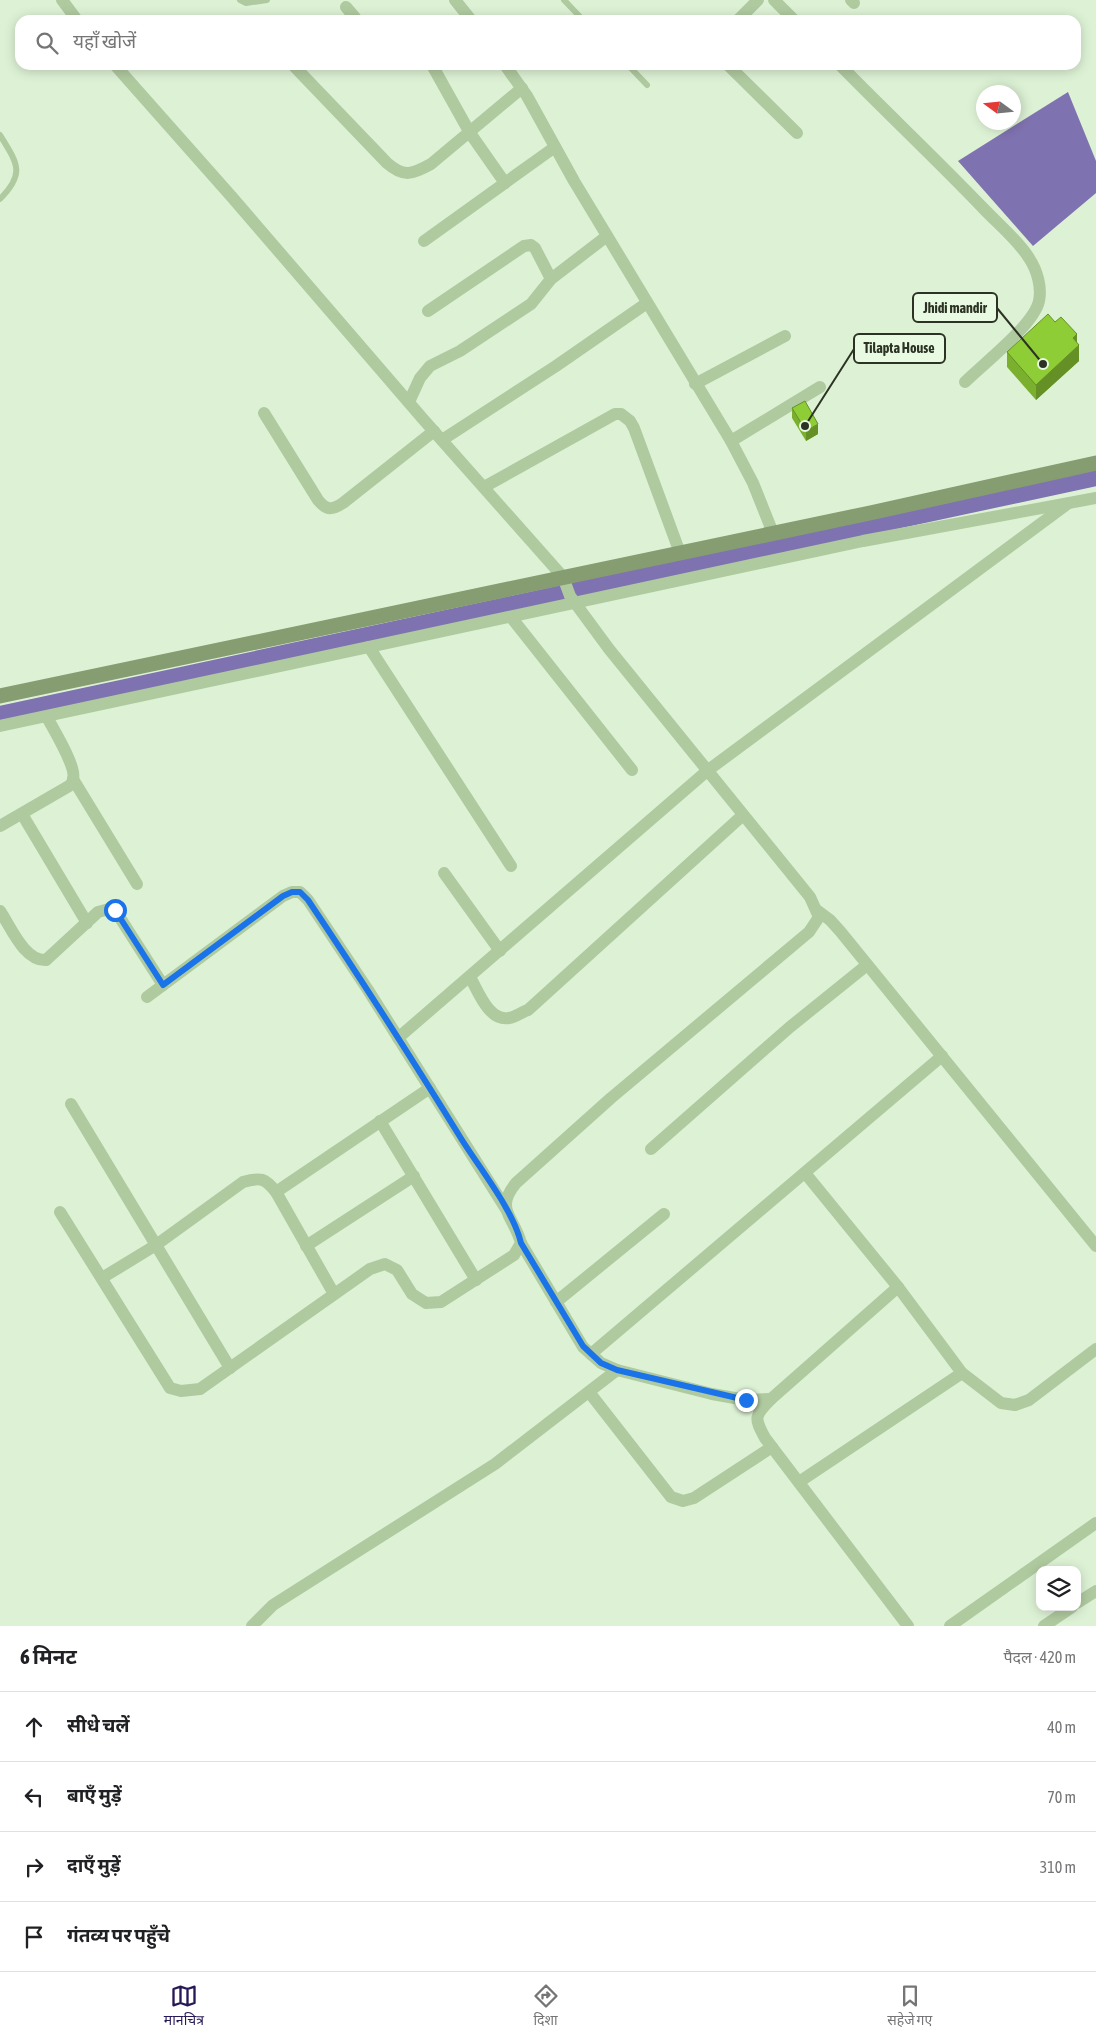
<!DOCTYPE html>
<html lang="hi">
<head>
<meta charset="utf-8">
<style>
	body { margin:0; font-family:"Asap Condensed","Noto Sans Devanagari",sans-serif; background:#f6f6f6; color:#202124 }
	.controls { position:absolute; right:15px; bottom:15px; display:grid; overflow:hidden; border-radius:10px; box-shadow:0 2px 12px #0003 }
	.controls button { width:45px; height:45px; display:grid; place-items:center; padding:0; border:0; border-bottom:1px solid #e0e0e0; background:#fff; color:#202124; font:25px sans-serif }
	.compass { position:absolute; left:976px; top:85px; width:45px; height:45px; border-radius:50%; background:#fff; box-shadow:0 2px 12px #0003; rotate:285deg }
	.stop { position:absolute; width:15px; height:15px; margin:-11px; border:4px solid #1a73e8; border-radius:50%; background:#fff }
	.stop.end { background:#1a73e8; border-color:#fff; box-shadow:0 1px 5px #0008 }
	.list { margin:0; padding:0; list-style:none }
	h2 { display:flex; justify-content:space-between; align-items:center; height:65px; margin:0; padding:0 20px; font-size:21px }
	h2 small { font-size:16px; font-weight:400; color:#757577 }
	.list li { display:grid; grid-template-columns:32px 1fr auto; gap:15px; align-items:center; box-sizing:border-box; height:70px; padding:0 20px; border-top:1px solid #e0e0e0 }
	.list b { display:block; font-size:19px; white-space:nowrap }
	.list em { font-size:16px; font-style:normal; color:#757577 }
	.icon { flex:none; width:28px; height:28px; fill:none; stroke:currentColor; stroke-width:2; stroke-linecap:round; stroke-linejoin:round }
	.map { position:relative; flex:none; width:1096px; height:1626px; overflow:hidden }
	.search { position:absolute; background:#fff; box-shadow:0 2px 12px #0003; left:15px; right:15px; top:15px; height:55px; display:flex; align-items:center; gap:12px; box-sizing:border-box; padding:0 18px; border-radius:15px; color:#757577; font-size:19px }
	.sheet { height:345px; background:#fff }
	nav { display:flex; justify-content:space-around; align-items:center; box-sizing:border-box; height:70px; border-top:1px solid #e0e0e0; background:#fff; font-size:14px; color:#757577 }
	nav a { display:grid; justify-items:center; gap:2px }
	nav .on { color:#271856 }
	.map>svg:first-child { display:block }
	.water { fill:#7f72b0 }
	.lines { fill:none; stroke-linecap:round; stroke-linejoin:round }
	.canal { stroke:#7f72b0; stroke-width:16 }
	.lane { stroke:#b0caa0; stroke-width:6 }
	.street { stroke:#b0caa0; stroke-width:12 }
	.secondary { stroke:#869d72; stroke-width:15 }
	.wall { fill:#7bb02f }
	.shaded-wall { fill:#649026 }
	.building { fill:#8fcd37; stroke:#649026 }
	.route { stroke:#1a73e8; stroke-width:6 }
	.leader { fill:none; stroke:#2c3324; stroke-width:2 }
	.callout-dot { fill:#2c3324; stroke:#e8fae1; stroke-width:2 }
	.callout { fill:#e8fae1; stroke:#2c3324; stroke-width:2 }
	.callout-label { font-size:14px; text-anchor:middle; font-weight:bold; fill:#2c3324 }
</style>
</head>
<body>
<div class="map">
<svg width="1096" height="1626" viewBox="0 0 1096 1626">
	<rect width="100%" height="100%" fill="#ddf2d5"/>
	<path class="water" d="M1068 92 1096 161V193L1033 246 958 161Z"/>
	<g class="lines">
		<path class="canal" d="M0 714 1096 478"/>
		<g class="lane">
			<path d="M240 0 246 3 267 0"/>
			<path d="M564 0 583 20"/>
			<path d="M628 65 647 85"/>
			<path d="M0 135C17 163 26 173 0 199"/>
		</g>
		<g class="street">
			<path d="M62 0 77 20"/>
			<path d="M455 0 471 20"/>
			<path d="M774 0 794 20"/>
			<path d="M851 0 854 3"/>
			<path d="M346 7 357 20"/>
			<path d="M738 20 758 0"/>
			<path d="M293 65 387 163C404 178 413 174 431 164L522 88"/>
			<path d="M432 65 470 133 505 183"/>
			<path d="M505 65 527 96 574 181 731 441 753 483 773 533"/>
			<path d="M728 65 797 133"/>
			<path d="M840 65C887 113 936 159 983 208 998 224 1018 240 1029 258 1037 270 1042 287 1039 301 1034 325 983 364 965 382"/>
			<path d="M424 241 555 147"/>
			<path d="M428 311 524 246 531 245 535 248 551 279"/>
			<path d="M695 384 785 336"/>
			<path d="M409 402 420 378 430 366 460 351 531 304 551 279 607 236"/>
			<path d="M264 413 318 500C327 511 332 510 343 503L434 431"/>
			<path d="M442 440 556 366 647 303"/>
			<path d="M731 441 820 387"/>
			<path d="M484 487 615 414H621L630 421 634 428 680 553"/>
			<path d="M511 617 632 770"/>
			<path d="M369 647 511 866"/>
			<path d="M0 726 863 541 1096 498"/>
			<path d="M73 779 137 884"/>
			<path d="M22 814 87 923"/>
			<path d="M0 826 69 786C71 784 73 782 73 779 77 767 53 729 47 717"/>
			<path d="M444 873 500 951"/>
			<path d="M0 911C11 927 24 961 46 960L98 912 109 909 115 910 163 985"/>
			<path d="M818 911 830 920 840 931 1096 1246"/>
			<path d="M470 977C478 991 489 1022 509 1018 515 1017 522 1012 528 1010L743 815"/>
			<path d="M147 997 283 896 292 892H300L308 900 368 990 506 1209"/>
			<path d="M398 1038 707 771 1066 505"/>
			<path d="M71 1104 230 1368"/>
			<path d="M380 1121 476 1280"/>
			<path d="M651 1149 790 1027 867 965"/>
			<path d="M805 1173 898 1287 962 1373 1001 1403 1015 1405 1029 1400 1096 1349"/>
			<path d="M276 1192 430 1088"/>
			<path d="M60 1212 170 1388 181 1391 200 1389 370 1269 385 1264 397 1270 412 1294 426 1303 441 1302 514 1255 521 1243C514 1216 494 1210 516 1183L611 1098 809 932 819 917 810 897 609 649 570 596 563 577 423 419 231 196 115 65"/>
			<path d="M521 1243 583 1347 601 1363 617 1370 712 1394 746 1400 771 1399"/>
			<path d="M306 1246 414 1176"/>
			<path d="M102 1278 156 1245 243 1182C261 1177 265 1178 276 1192L334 1294"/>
			<path d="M898 1287 771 1399C754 1416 754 1418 765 1438L908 1626"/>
			<path d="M556 1302 664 1214"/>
			<path d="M591 1354 942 1056"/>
			<path d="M589 1392 671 1497 683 1501 694 1498 772 1447"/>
			<path d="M799 1482 962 1373"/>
			<path d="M1077 1603 1096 1591"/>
			<path d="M252 1626 273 1605 495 1464 617 1370"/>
			<path d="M950 1626 1096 1523"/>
			<path d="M1044 1626 1072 1607"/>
		</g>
		<path class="secondary" d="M0 696 870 513 1096 463"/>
	</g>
	<g class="wall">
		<path d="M1055 322 1077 343 1079 361 1036 400 1007 367V352Z"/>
		<path d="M792 408 818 434 806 441 792 418Z"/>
	</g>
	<g class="shaded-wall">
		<path d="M1077 334V347L1079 345V361L1036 400V385L1073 338Z"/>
		<path d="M818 424V434L806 441V431Z"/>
	</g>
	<g class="building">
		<path d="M1048 314 1055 322 1061 317 1077 334 1073 338 1079 345 1036 385 1007 352Z"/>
		<path d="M805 401 818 424 806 431 792 408Z"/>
	</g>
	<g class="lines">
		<path class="route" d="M115 910 163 985 283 896 292 892H300L308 900C361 979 412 1059 462 1140 481 1170 513 1210 521 1243L583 1346 601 1363 617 1370 746 1400"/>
	</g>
	<path class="leader" d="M1043 364L997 308M805 426L854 349"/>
	<g class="callout-dot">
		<circle cx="1043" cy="364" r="5"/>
		<circle cx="805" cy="426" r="5"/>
	</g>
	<g class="callout">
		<rect x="913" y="293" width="84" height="29" rx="5"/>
		<rect x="854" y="334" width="91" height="29" rx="5"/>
	</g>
	<g class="callout-label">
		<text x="955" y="313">Jhidi mandir</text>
		<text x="899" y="353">Tilapta House</text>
	</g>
</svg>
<div class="controls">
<button><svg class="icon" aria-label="layers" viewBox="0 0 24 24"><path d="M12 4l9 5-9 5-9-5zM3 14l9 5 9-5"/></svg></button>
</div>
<svg class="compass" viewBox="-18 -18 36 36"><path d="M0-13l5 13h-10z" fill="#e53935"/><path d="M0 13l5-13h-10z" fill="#757577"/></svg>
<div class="stop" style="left:115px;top:910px"></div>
<div class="stop end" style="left:746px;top:1400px"></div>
<div class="search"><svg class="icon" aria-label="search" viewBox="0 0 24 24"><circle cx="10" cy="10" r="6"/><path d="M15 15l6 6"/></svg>यहाँ खोजें</div>
</div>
<section class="sheet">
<h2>6 मिनट<small>पैदल · 420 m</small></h2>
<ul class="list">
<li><svg class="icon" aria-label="ahead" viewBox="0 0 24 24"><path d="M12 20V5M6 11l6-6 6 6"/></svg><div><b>सीधे चलें</b></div><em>40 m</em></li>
<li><svg class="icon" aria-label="left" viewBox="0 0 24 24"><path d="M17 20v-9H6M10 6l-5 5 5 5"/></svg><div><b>बाएँ मुड़ें</b></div><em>70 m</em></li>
<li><svg class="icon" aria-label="right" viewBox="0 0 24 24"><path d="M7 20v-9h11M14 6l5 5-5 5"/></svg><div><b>दाएँ मुड़ें</b></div><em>310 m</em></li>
<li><svg class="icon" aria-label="arrive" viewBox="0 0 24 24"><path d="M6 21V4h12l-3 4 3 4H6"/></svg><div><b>गंतव्य पर पहुँचे</b></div></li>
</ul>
</section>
<nav>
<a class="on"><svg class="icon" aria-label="map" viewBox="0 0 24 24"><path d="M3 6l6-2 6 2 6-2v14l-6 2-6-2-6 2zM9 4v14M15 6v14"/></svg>मानचित्र</a>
<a><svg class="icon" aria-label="directions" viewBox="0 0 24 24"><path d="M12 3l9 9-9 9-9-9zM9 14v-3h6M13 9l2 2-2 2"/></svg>दिशा</a>
<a><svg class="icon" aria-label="saved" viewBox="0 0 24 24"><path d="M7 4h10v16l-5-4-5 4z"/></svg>सहेजे गए</a>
</nav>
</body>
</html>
